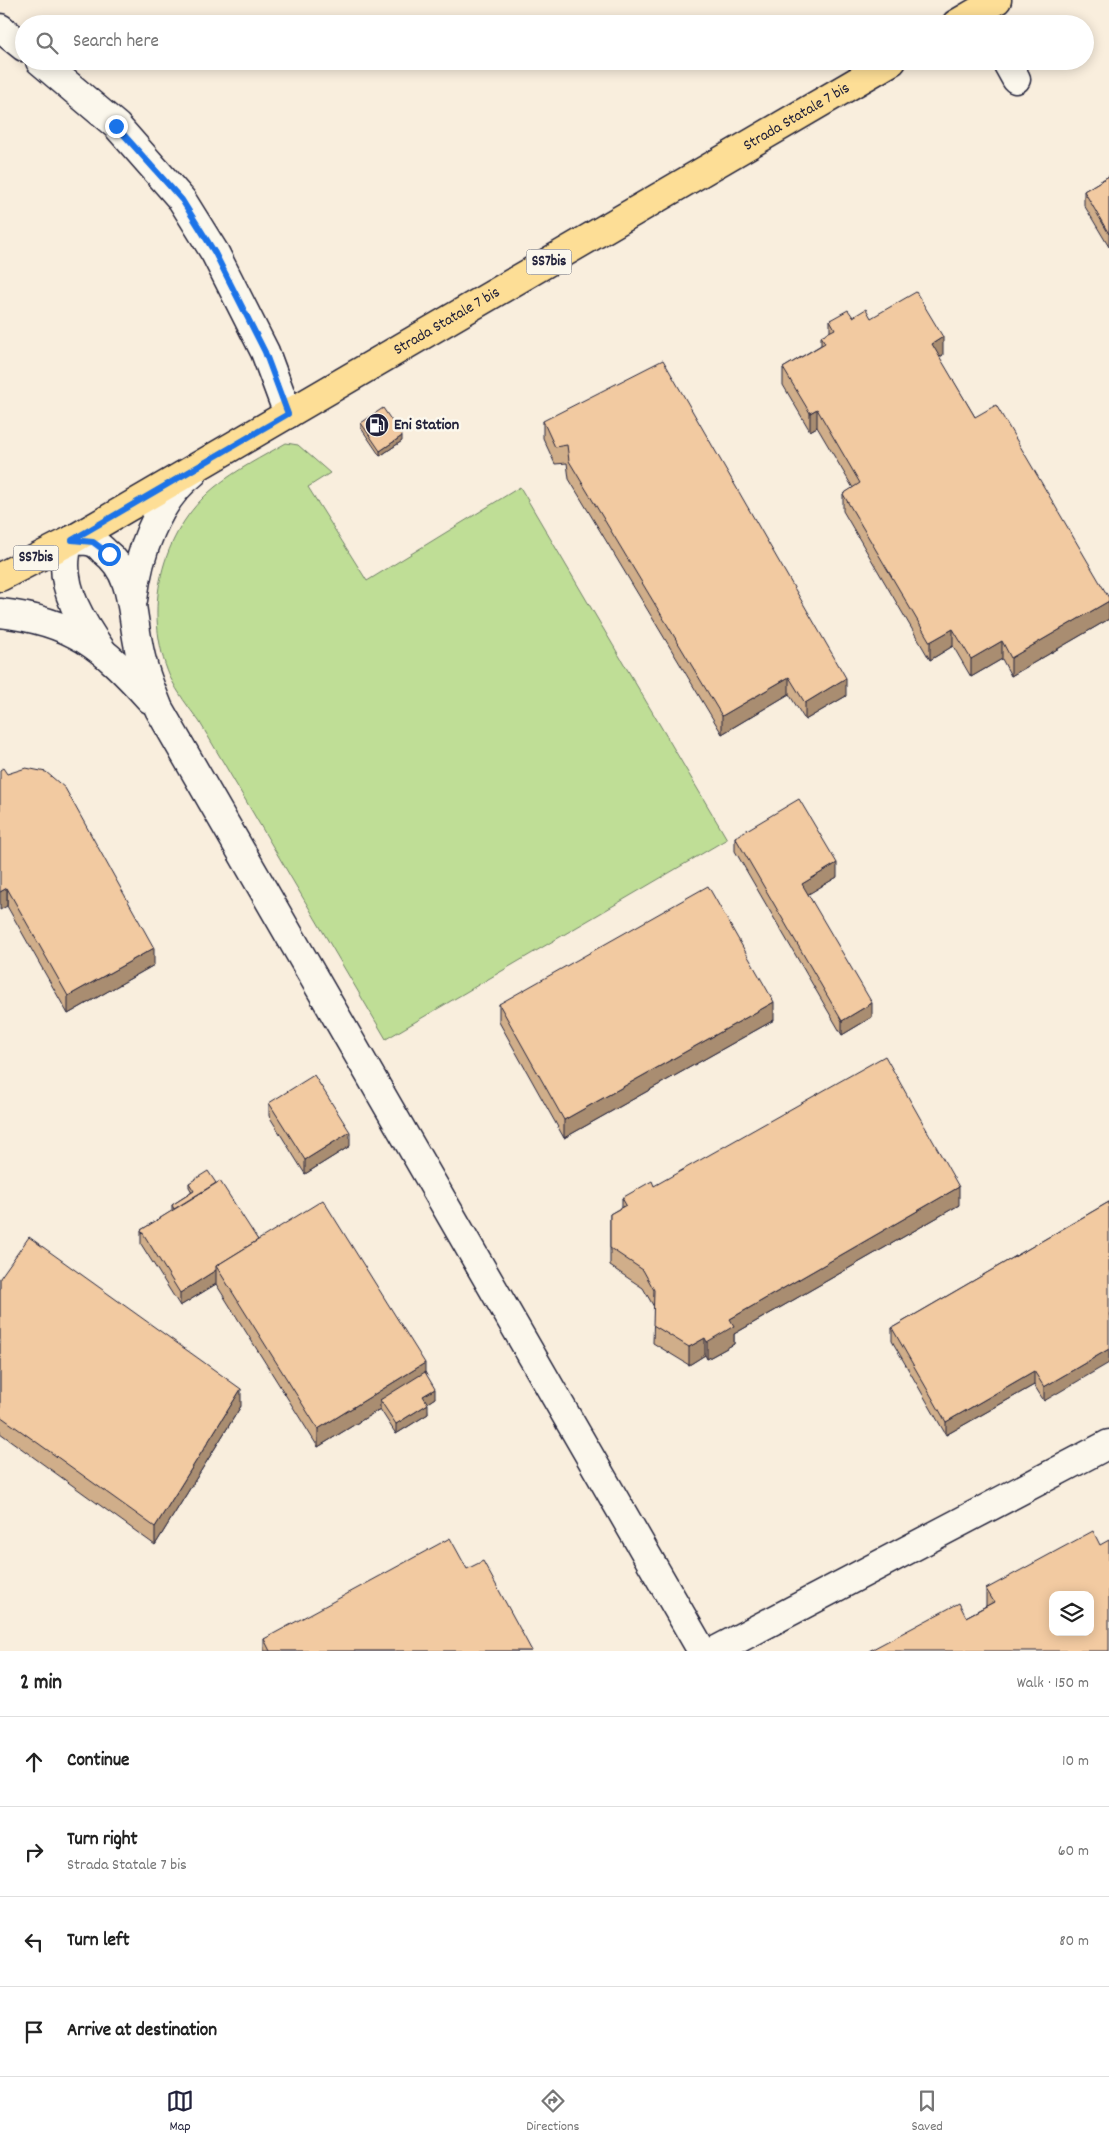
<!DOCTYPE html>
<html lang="en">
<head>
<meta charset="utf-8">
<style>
	body { margin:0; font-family:Dekko,sans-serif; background:#f2f2f2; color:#222 }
	.controls { position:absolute; right:15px; bottom:15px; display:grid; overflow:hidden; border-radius:10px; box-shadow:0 2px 12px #0003 }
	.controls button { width:45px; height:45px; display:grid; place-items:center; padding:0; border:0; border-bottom:1px solid #e0e0e0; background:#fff; color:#222; font:25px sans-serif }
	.stop { position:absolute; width:15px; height:15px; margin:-11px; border:4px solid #1a73e8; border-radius:50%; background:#fff }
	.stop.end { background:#1a73e8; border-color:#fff; box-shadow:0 1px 5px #0008 }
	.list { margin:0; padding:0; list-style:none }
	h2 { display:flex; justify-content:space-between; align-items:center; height:65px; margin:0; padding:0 20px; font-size:21px }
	h2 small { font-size:16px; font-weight:400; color:#767676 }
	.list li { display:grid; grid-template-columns:32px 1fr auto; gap:15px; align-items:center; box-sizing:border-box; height:90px; padding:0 20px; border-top:1px solid #e0e0e0 }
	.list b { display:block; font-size:19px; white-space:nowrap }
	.list p { margin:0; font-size:16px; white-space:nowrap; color:#767676 }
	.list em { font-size:16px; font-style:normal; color:#767676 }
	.icon { flex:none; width:28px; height:28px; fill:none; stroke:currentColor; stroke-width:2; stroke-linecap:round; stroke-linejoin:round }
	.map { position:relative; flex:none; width:1109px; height:1651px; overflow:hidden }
	.search { position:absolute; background:#fff; box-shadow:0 2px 12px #0003; left:15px; right:15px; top:15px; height:55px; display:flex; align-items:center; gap:12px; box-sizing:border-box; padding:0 18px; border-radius:28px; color:#767676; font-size:19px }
	.sheet { height:425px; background:#fff }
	nav { display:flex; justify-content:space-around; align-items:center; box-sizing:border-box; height:70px; border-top:1px solid #e0e0e0; background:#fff; font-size:14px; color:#767676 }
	nav a { display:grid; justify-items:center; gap:2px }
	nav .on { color:#22223b }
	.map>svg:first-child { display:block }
	.green { fill:#bfde96; stroke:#708068 }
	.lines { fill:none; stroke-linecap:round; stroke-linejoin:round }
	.minor-casing { stroke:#22223b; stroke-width:31 }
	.major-casing { stroke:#22223b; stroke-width:31 }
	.minor { stroke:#fbf7ec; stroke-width:28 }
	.major { stroke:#fdde96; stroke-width:28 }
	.wall { fill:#d0ae8a; stroke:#22223b }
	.shaded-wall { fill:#a98d71; stroke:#22223b }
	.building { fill:#f2caa1; stroke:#22223b; fill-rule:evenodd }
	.route { stroke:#1a73e8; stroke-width:6 }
	.labels { text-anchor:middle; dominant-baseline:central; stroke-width:5; stroke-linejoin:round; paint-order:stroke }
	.shield { fill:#fbf7ec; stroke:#636270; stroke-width:1 }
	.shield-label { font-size:15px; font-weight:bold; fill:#22223b }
	.street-label { font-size:16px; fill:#22223b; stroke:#fbf7ec }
	.poi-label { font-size:16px; font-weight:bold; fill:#22223b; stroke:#fbf7ec; text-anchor:start }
</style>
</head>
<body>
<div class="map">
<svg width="1109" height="1651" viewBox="0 0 1109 1651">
	<rect width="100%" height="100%" fill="#f9eedd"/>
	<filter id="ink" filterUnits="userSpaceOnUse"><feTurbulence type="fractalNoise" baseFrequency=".02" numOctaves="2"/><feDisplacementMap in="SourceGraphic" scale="10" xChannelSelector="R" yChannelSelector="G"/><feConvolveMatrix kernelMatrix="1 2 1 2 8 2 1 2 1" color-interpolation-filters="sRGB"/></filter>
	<g filter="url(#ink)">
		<path class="green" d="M286 443 298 445 330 473 308 487 367 581 520 487 727 839 386 1039 199 721C188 707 178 693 170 677 142 612 160 532 215 487 236 470 262 457 286 443Z"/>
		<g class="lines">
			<g class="minor-casing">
				<g id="minor">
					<path d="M0 28 24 47"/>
					<path d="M40 61 117 126 182 200 215 253 265 352 288 414"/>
					<path d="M1006 61 1016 79"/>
					<path d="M133 600C138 556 156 501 193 473"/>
					<path d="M0 613C73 621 102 646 150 699"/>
					<path d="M102 651C83 624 60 589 66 554 66 549 70 544 72 540 79 541 86 540 92 542 96 543 101 548 104 551 134 574 131 610 138 643 142 667 150 687 159 709L702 1651"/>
					<path d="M715 1651 1109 1444"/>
				</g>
			</g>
			<g class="major-casing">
				<g id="major">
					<path d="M956 24 997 0"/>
					<path id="s1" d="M0 577 72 540 892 61"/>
				</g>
			</g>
			<use href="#minor" class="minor"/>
			<use href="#major" class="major"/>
		</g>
		<g class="wall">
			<path d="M1109 176V247L1084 205V191Z"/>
			<path d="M853 317 871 318 943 355 939 357 975 417 1109 598V619L1011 676 1002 659 971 677 953 646 930 660 843 511V494L853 488 817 427 810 431 783 385V368L821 345V336L830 332V320Z"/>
			<path d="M543 421 846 696 805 720 789 694 722 734 569 479 567 463 555 464 543 438Z"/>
			<path d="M361 423 402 441 380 456 361 428Z"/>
			<path d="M7 774 154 965 68 1014 7 906Z"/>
			<path d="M735 837 837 877 808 894 872 1017 842 1035 735 851Z"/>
			<path d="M499 1004 774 1020 564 1138 499 1022Z"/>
			<path d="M269 1103 350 1146 305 1174 269 1116Z"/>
			<path d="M189 1183H216L258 1240 425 1372 435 1398 427 1403 428 1414 396 1434 380 1409 318 1447 216 1284 180 1306 141 1244V1230L172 1211V1205L192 1192 189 1187Z"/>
			<path d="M654 1186 959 1205 734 1334V1344L707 1359 705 1355 689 1365 653 1343 654 1307 643 1288 610 1266V1214L622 1207V1198Z"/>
			<path d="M1109 1202 1044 1401 1034 1385 946 1435 892 1341V1328Z"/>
			<path d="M0 1278 241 1406 155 1545 0 1433Z"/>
			<path d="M1100 1545 966 1617 986 1606V1589Z"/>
			<path d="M467 1569 532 1651H264V1639Z"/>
		</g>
		<g class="shaded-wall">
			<path d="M943 337V355L932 362V344Z"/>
			<path d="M817 409V427L810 431V413Z"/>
			<path d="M402 436V441L380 456V451Z"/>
			<path d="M1109 601V619L1011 676V658Z"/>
			<path d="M953 629V646L930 660V642Z"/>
			<path d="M1002 641V659L971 677V659Z"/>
			<path d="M789 677V694L722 734V716Z"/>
			<path d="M846 678V696L805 720V703Z"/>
			<path d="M837 863V877L802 898V884Z"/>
			<path d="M7 888V906L0 910V892Z"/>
			<path d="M154 948V965L68 1014V996Z"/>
			<path d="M774 1002V1020L564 1138V1120Z"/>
			<path d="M872 1003V1017L842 1035V1021Z"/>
			<path d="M350 1132V1146L305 1174V1160Z"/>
			<path d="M959 1187V1205L734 1334V1344L707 1359V1342L730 1319Z"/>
			<path d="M216 1270V1284L180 1306V1293Z"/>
			<path d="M705 1338V1355L689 1365V1347Z"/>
			<path d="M1109 1349V1363L1044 1401V1387Z"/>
			<path d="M425 1363V1381L380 1400V1409L318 1447V1429Z"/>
			<path d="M1034 1371V1385L946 1435V1422Z"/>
			<path d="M241 1389V1406L155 1545V1527Z"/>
			<path d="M435 1389V1398L423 1406V1396Z"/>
			<path d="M428 1404V1414L396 1434V1424Z"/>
		</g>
		<g class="building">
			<path d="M1109 176V234L1084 191Z"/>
			<path d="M916 292 943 337 932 344 975 417 996 405 1109 598V601L1011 658 1002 641 971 659 953 629 930 642 843 494 860 483 817 409 810 413 783 368 825 343 821 336 835 329 830 320 848 310 853 317 866 309 871 318Z"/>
			<path d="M663 360 846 678 805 703 789 677 722 716 569 461 567 445 555 447 543 421Z"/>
			<path d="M383 408 402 436 380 451 361 423Z"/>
			<path d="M3 768 7 774 26 768 46 772 65 788 154 948 68 996 7 888 0 892V770Z"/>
			<path d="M799 799 837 863 802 884 872 1003 842 1021 735 837Z"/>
			<path d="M708 886 774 1002 564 1120 499 1004Z"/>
			<path d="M885 1056 959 1187 730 1319 734 1326 707 1342 705 1338 689 1347 653 1325 654 1290 643 1270 610 1248V1214L626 1205 622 1198 652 1181 654 1186Z"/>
			<path d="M314 1075 350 1132 305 1160 269 1103Z"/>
			<path d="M208 1171 216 1183 174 1209 172 1205 194 1191 189 1183Z"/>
			<path d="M220 1181 258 1240 216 1266V1270L180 1293 141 1230Z"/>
			<path d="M323 1200 425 1363 318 1429 216 1266Z"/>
			<path d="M1109 1202V1349L1044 1387 1034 1371 946 1422 892 1328Z"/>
			<path d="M29 1237 241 1389 155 1527 0 1416V1278Z"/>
			<path d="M425 1372 435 1389 423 1396 428 1404 396 1424 380 1400Z"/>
			<path d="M1093 1531 1100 1545 1109 1540V1651H869L959 1603 966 1617 994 1602 986 1589ZM1053 1595H1090V1632H1053Z"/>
			<path d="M450 1538 467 1569 483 1561 532 1651H270L264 1639Z"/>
		</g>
	</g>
	<g class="lines" filter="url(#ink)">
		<path class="route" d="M109 554 93 542 72 540 288 414 265 352 215 253 182 200 116 126"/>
	</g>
	<defs>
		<g id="fuel-disc" transform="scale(1.25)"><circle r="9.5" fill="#22223b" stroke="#fbf7ec"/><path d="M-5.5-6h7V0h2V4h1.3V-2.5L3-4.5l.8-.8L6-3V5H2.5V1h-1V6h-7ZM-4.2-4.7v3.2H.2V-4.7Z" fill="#fff"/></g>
	</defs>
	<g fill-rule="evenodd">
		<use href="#fuel-disc" x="377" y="425"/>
	</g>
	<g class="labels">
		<g class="shield">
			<rect x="526.5" y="249.5" width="45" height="25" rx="4"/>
			<rect x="13.5" y="545.5" width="45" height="25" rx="4"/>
		</g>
		<g class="shield-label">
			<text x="549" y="262">SS7bis</text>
			<text x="36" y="558">SS7bis</text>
		</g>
		<g class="street-label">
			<text stroke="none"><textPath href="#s1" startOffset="920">Strada Statale 7 bis</textPath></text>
			<text stroke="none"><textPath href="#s1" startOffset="515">Strada Statale 7 bis</textPath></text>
		</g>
		<g class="poi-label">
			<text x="394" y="425">Eni Station</text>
		</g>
	</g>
</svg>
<div class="controls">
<button><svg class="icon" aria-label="layers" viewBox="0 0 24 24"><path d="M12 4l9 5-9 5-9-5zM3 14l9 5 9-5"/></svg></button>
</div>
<div class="stop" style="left:109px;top:554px"></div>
<div class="stop end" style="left:116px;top:126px"></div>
<div class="search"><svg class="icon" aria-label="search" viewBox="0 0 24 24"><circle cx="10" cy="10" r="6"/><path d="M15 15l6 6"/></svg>Search here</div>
</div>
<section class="sheet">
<h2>2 min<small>Walk · 150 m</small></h2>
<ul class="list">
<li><svg class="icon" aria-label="ahead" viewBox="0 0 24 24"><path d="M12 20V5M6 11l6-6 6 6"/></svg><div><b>Continue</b></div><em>10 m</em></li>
<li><svg class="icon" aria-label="right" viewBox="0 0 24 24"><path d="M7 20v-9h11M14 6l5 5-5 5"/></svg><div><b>Turn right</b><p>Strada Statale 7 bis</p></div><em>60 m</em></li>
<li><svg class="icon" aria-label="left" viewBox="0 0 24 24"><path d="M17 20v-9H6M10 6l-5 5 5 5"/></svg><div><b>Turn left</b></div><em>80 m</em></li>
<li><svg class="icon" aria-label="arrive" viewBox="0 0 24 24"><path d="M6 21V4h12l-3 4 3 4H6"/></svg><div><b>Arrive at destination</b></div></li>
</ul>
</section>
<nav>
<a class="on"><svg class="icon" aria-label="map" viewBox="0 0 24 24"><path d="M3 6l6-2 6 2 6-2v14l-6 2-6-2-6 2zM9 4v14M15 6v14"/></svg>Map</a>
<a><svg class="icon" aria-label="directions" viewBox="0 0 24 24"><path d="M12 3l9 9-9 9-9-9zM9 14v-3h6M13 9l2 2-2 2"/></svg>Directions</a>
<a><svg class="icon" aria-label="saved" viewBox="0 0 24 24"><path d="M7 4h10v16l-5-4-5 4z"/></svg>Saved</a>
</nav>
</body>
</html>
